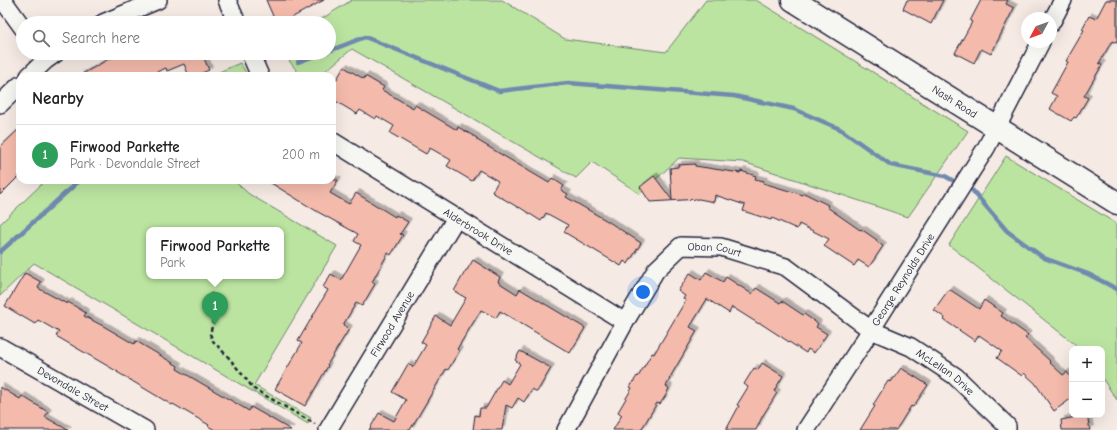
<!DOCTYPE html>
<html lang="en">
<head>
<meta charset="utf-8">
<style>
	body { margin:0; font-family:"Comic Neue",sans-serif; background:#f6f6f6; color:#202124 }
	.controls { position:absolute; right:12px; bottom:12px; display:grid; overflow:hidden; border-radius:8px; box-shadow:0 4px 16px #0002 }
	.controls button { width:36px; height:36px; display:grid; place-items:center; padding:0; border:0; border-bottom:1px solid #e0e0e0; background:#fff; color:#202124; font:20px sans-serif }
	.compass { position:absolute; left:1021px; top:12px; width:36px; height:36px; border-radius:50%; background:#fff; box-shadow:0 4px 16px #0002; rotate:229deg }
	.you { position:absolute; left:643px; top:292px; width:14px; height:14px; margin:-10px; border:3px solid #fff; border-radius:50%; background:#1a73e8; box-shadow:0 0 0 6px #1a73e833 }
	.badge { display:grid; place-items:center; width:26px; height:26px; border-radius:50%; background:#0f766e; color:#fff; font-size:13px; font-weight:700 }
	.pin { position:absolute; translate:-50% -33px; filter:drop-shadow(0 1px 2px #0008) }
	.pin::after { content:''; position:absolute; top:21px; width:14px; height:12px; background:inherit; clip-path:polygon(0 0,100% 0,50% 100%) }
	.popup { position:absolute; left:146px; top:227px; width:138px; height:52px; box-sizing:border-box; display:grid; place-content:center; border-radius:8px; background:#fff; filter:drop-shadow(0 1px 3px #0005); font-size:13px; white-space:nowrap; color:#757577 }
	.popup b { font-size:15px; color:#202124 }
	.popup::after { content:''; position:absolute; left:50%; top:100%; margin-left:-8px; border:8px solid transparent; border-top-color:#fff }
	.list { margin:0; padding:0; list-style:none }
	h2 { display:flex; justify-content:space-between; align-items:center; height:52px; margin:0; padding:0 16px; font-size:17px }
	h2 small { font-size:13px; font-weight:400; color:#757577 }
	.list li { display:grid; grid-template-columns:26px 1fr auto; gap:12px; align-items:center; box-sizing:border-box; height:60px; padding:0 16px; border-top:1px solid #e0e0e0 }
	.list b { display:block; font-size:15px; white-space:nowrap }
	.list p { margin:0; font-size:13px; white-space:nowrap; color:#757577 }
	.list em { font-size:13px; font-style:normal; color:#757577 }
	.icon { flex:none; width:22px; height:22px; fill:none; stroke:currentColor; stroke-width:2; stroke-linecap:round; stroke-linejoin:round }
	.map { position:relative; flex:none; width:1117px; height:430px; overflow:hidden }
	.search { position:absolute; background:#fff; box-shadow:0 4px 16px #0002; left:16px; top:16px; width:320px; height:44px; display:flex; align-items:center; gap:10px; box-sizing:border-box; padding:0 14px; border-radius:22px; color:#757577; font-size:15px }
	.panel { position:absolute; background:#fff; box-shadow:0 4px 16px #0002; left:16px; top:72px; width:320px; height:112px; border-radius:12px }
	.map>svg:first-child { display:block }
	.green { fill:#bbe4a0; stroke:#6e836e; fill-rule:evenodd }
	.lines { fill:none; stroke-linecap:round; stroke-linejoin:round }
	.stream { stroke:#6f8aaf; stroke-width:4.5 }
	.building { fill:#f4bbac; stroke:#22223b; filter:url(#shadow) }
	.street-casing { stroke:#22223b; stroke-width:20 }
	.secondary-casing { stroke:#22223b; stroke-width:25 }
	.path { stroke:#22223b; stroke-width:2.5; stroke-dasharray:4 3; stroke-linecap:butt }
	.street { stroke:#f6f6f2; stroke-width:17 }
	.secondary { stroke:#f6f6f2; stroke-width:22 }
	.labels { text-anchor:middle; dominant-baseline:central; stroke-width:4; stroke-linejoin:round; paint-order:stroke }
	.street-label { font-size:11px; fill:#22223b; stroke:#f6f6f2 }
</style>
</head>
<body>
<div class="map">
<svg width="1117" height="430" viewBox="0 0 1117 430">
	<defs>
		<filter id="shadow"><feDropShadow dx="3.5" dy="-3.5" stdDeviation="0" flood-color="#0004"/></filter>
	</defs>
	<rect width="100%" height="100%" fill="#f6eae4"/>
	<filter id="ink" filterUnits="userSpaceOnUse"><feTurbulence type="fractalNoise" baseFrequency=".025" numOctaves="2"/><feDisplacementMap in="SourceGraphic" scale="8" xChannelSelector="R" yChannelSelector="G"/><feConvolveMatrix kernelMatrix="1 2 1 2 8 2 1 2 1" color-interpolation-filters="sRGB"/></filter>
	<g filter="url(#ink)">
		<g class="green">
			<path d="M352 0H502L565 39 666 52 706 0H756L968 131 908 217 743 162 679 158 640 194 592 162 576 178 352 49 319 76H301L283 53H329V23H315Z"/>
			<path d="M240 63 248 76H210Z"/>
			<path d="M1006 156 1117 224V400L1102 378V349H1081L949 245Z"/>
			<path d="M46 180H233L249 194 337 246 254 385 311 418 308 424 34 263 0 296V224ZM149 230H281V276H149Z"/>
		</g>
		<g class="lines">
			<g class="stream">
				<path d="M329 51 365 37 499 91 568 83 734 96 794 109 840 129 891 165 945 176 952 180"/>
				<path d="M298 62 323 53"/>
				<path d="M973 191 1007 231 1044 258 1088 274 1117 289"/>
				<path d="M0 252 80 180"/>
			</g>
		</g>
		<g class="building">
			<path d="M266 0H324L293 17 280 23H276Z"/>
			<path d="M907 0H943L931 24 903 9Z"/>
			<path d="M981 0H1008L1006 4 1014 8 991 54 981 49 974 63 955 53 972 22 970 21Z"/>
			<path d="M1106 0H1117V43L1112 41 1099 63 1102 65 1084 96 1088 98 1076 118 1074 117 1071 121 1050 109 1057 96 1051 93 1068 62 1066 61 1084 30 1082 29 1089 16 1096 19Z"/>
			<path d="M123 53H209L203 56 209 70 195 76H189L184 64 167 71 166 68 147 76H145L144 72 135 76H79L107 60Z"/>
			<path d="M344 67 364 79 365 76 384 87 382 90 413 108 415 105 457 130 458 127 477 138V140L549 183 552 178 564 186 561 190 568 194 566 197 609 222 641 243 628 264 624 261 621 266 564 232 568 225 546 213 541 221 519 207V208L492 192 498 181 479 170 472 181 447 166 451 160 430 148 426 154 390 133 394 126 377 116 375 119 360 110 357 114 332 99V87Z"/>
			<path d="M20 128V175L0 195V147Z"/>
			<path d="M695 164V166L740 173 741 171 756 176 755 179 764 181 763 183 803 195 804 193 828 205 827 207 860 230 861 229 877 240 876 241 883 246 869 267 858 260 854 266 824 246 829 239 799 224 797 229 772 218 771 220 743 211 745 205 715 195 714 202 699 199 650 202 640 187 654 176 672 200 670 168 678 167V165Z"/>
			<path d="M266 180H338L330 193 349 204 356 193 395 217 396 215 408 222 400 234 403 235 391 255 388 253 372 282 375 284 362 306 356 303 343 325 349 329 327 365 328 366 305 406 275 389 302 343 298 341 328 290 323 287 331 274 341 280 361 245 354 241 358 234 318 212Z"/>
			<path d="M473 260 500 277 498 282 517 294 520 289 585 328 570 353 500 311 496 318 481 310 457 349 459 351 448 370 446 369 410 430H369L379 413 394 421 406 400 392 392 408 364 413 367 426 345 421 342 436 316 450 325 466 298 454 291 466 270H467Z"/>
			<path d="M706 272 723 282 726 277 752 294 756 288 780 303 782 301 803 315 804 314 818 324 816 327 827 334 814 353 808 349 806 353 760 323 759 324 732 307 729 313 707 299 690 327 697 331 669 379H670L666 386 669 388 666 395 660 404 657 403 641 430H613L622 415 618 412 632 388 630 387 637 376 638 377 652 353 654 354 686 300 683 299 685 296 678 291 690 273 701 280Z"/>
			<path d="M25 273 41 282 38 288 67 304 68 302 86 313 84 316 105 327 134 344 136 341 178 366 177 369 249 411 251 407 291 430H215L208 426 209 425 173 404 172 405 117 372H118L56 336 59 332 38 320 35 324 23 317 5 306Z"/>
			<path d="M949 289 979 309 984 300 1003 313 1001 316 1028 335 1025 338 1050 361 1049 362 1063 375 1067 372 1072 380V398L1054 411 1035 383 1024 373 1022 376 997 358 1002 351 979 335 975 341 944 320 945 318 934 310Z"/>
			<path d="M520 351 551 368 537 392 532 389 524 402 518 398 512 408 506 405 502 430H473L475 415 479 416 480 408H486L502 380 508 384 520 364 515 360Z"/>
			<path d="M762 363 783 376 774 391 777 393 762 417 756 430H726L739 406 737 405 748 387 744 384 754 368 758 370Z"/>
			<path d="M901 368 928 385 913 407 911 406 896 430H860L875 406 873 405 888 381 891 382Z"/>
			<path d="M0 387 20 399 22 396 48 412 45 417 68 430H0Z"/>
			<path d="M1087 415 1090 430H1062L1061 420Z"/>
		</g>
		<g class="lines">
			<g class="street-casing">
				<g id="street">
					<path d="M1 0 5 3 23 28"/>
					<path d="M227 0 237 23"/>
					<path d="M103 23 158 0"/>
					<path d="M1051 23 1063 0"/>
					<path d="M250 53 260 76"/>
					<path d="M29 76 46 60 56 53"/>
					<path d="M0 104 20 85"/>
					<path id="s1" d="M332 141 625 322"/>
					<path id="s2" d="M0 347 145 430"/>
					<path id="s3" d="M328 430 456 218"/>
					<path id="s4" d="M566 430 625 322 656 270 681 246 721 247 786 267 871 330 911 347 955 376 1007 426V430"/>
					<path id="s5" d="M806 430 871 330 986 148 1041 42"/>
				</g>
			</g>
			<g class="secondary-casing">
				<g id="secondary">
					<path id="s6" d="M793 0 1117 203"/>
				</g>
			</g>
			<path class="path" d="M211 293 213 297 215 309 214 319 210 334 213 341 229 358 254 389 315 424"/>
			<use href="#street" class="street"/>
			<use href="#secondary" class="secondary"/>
		</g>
	</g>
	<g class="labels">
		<g class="street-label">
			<text stroke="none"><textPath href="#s6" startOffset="191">Nash Road</textPath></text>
			<text stroke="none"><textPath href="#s1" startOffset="172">Alderbrook Drive</textPath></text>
			<text stroke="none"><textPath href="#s4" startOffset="252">Oban Court</textPath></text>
			<text stroke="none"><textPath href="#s5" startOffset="179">George Reynolds Drive</textPath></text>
			<text stroke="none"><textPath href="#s3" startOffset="124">Firwood Avenue</textPath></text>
			<text stroke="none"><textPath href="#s4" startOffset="518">McLellan Drive</textPath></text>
			<text stroke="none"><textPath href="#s2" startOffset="84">Devondale Street</textPath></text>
		</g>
	</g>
</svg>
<div class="controls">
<button>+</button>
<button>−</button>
</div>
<svg class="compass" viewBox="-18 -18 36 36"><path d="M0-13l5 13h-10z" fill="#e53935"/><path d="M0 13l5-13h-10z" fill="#757577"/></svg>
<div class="you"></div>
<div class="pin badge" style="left:215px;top:325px;background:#2e9e5b">1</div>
<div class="popup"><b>Firwood Parkette</b>Park</div>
<div class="search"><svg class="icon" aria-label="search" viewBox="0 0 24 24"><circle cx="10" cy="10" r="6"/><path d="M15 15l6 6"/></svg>Search here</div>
<section class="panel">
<h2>Nearby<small></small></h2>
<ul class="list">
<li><span class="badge" style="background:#2e9e5b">1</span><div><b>Firwood Parkette</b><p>Park · Devondale Street</p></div><em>200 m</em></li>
</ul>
</section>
</div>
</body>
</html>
